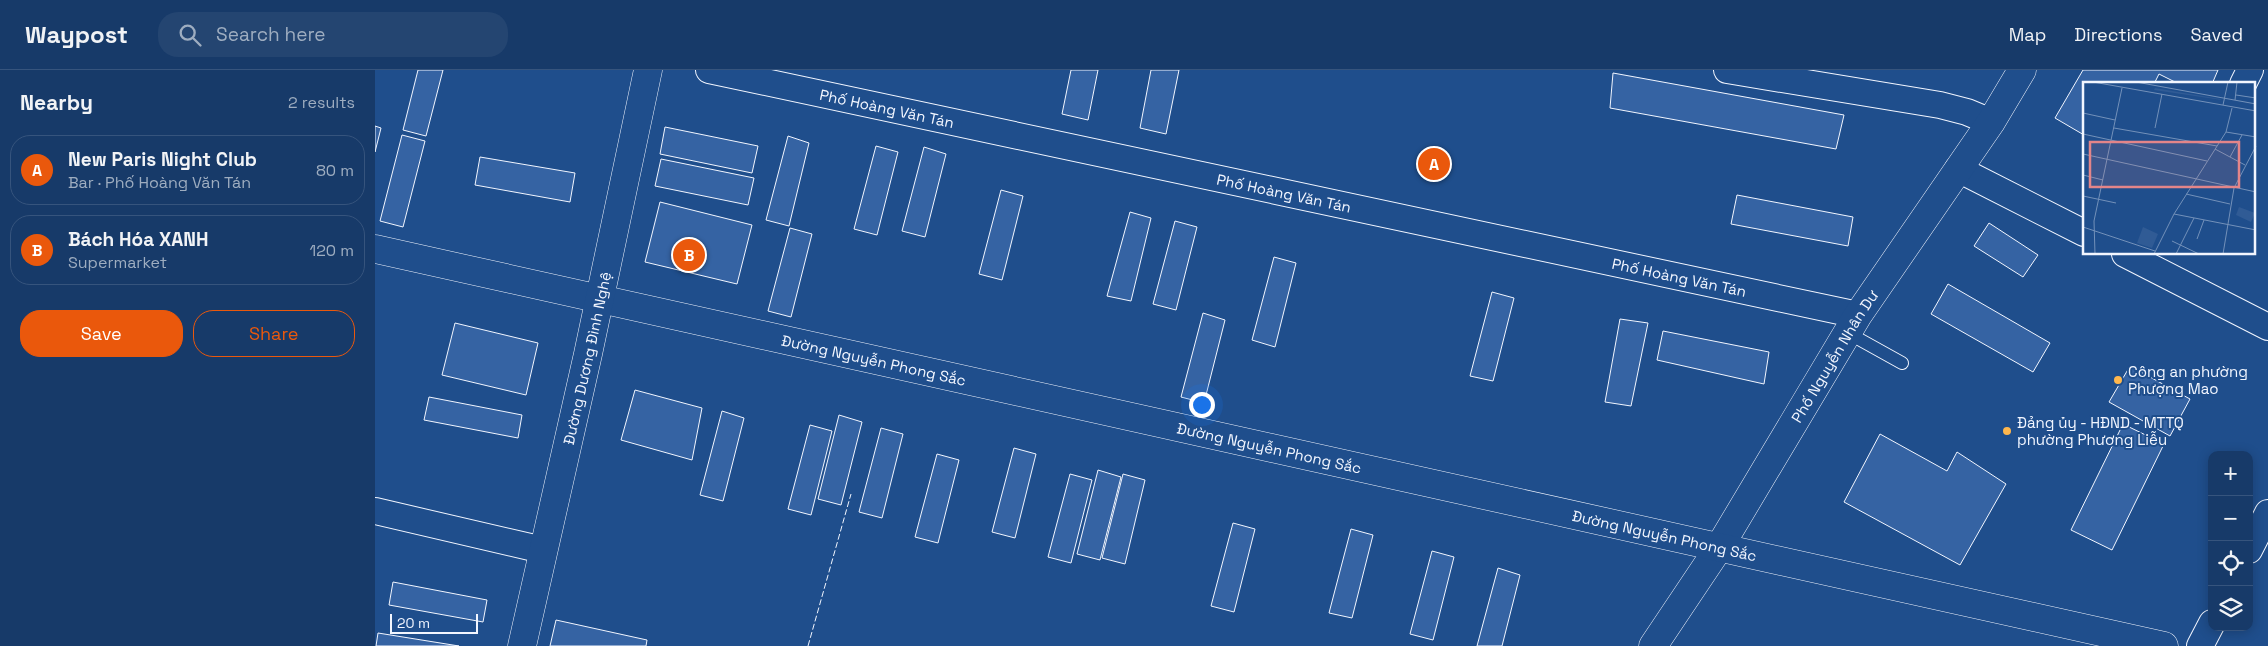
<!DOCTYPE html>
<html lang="en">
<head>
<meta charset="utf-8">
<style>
	body { margin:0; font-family:"Space Grotesk",sans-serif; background:#244571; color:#f1f3f6 }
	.controls { position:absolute; right:15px; bottom:15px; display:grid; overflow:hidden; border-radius:10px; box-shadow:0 2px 12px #0003 }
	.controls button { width:45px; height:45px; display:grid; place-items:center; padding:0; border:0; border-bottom:1px solid #36547d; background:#173a69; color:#f1f3f6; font:25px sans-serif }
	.scale { position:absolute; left:15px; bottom:12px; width:88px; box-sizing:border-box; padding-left:5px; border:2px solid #f2f6ff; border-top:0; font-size:14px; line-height:18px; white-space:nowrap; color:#f2f6ff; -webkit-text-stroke:4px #1f4e8c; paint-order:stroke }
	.you { position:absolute; left:826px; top:334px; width:18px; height:18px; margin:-12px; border:4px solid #fff; border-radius:50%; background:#1a73e8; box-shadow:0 0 0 8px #1a73e833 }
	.badge { display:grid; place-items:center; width:32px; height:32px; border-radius:50%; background:#ea580c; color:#fff; font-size:16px; font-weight:700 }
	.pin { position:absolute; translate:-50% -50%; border:2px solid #fff; box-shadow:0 1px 5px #0006 }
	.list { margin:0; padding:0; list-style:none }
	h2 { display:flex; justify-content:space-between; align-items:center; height:65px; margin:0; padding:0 20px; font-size:21px }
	h2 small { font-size:16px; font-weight:400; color:#9eadc0 }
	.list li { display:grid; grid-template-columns:32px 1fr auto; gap:15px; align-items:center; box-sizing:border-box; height:70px; margin:0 10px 10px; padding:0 10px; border:1px solid #36547d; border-radius:20px }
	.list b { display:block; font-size:19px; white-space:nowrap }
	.list p { margin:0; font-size:16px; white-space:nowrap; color:#9eadc0 }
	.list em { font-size:16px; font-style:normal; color:#9eadc0 }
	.actions { display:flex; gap:10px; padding:15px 20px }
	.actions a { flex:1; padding:11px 0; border:1px solid #ea580c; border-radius:20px; text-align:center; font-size:18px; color:#ea580c }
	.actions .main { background:#ea580c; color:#fff }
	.icon { flex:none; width:28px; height:28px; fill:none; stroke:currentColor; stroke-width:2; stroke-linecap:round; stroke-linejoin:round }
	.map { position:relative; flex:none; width:1893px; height:576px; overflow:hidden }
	header { display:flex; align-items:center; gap:30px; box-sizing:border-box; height:70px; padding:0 25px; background:#173a69; border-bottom:1px solid #36547d }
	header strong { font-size:24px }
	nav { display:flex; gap:28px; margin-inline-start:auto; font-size:18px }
	.search { width:350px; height:45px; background:#244571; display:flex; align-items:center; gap:12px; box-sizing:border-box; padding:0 18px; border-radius:20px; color:#9eadc0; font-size:19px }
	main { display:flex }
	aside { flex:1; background:#173a69 }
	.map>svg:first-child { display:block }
	.building { fill:#3563a3; stroke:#f2f6ff }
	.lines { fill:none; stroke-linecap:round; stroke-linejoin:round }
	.service-casing { stroke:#f2f6ff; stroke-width:14 }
	.minor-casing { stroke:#f2f6ff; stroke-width:28 }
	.tertiary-casing { stroke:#f2f6ff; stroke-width:29 }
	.secondary-casing { stroke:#f2f6ff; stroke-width:29 }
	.service { stroke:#1f4e8c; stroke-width:12 }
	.minor { stroke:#1f4e8c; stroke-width:26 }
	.tertiary { stroke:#1f4e8c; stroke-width:28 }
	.secondary { stroke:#1f4e8c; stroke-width:28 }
	.fence { stroke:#f2f6ff; stroke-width:1; stroke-dasharray:6 2.5; stroke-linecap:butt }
	.poi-dot { fill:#ffb74d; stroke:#1f4e8c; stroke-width:2 }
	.labels { text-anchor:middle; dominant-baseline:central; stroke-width:4; stroke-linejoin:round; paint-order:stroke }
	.street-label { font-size:15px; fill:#f2f6ff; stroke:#1f4e8c }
	.poi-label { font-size:15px; fill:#f2f6ff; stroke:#1f4e8c; text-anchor:start }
	.inset-road { fill:none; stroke:#7391ba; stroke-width:1 }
	.view { fill:#e38589; fill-opacity:0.15; stroke:#e38589; stroke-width:2.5 }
	.inset-edge { fill:none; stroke:#f2f6ff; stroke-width:2.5 }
</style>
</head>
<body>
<header>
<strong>Waypost</strong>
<div class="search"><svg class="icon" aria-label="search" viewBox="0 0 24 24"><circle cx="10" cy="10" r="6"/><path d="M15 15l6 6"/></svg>Search here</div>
<nav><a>Map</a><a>Directions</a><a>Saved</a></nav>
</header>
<main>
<aside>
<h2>Nearby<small>2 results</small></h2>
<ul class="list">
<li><span class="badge">A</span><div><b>New Paris Night Club</b><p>Bar · Phố Hoàng Văn Tán</p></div><em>80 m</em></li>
<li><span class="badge">B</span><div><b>Bách Hóa XANH</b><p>Supermarket</p></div><em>120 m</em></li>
</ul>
<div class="actions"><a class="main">Save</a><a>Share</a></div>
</aside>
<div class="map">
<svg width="1893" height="576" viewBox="0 0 1893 576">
	<rect width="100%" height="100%" fill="#1f4e8c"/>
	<g class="building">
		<path d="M43 0H68L51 66 28 60Z"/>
		<path d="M696 0H723L713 50 687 44Z"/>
		<path d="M776 0H804L791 64 765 58Z"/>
		<path d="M1708 0H1843L1837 14H1804L1784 4 1779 14H1709V65L1680 48Z"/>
		<path d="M1238 3 1469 45 1461 79 1235 38Z"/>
		<path d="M0 56 6 58 0 82Z"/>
		<path d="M290 57 383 76 377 103 285 84Z"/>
		<path d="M27 65 50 71 28 157 5 151Z"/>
		<path d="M413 66 434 73 414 156 391 150Z"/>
		<path d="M501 76 523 82 502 165 479 159Z"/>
		<path d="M549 77 571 84 550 167 527 161Z"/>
		<path d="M105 87 200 103 195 132 100 115Z"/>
		<path d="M286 89 379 108 373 135 280 116Z"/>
		<path d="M626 120 648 126 627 210 604 204Z"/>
		<path d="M1362 125 1478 147 1473 176 1356 154Z"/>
		<path d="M285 132 377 155 362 214 270 192Z"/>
		<path d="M755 142 776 148 756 231 732 226Z"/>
		<path d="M800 151 822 157 801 240 778 234Z"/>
		<path d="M1614 153 1663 185 1648 207 1599 176Z"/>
		<path d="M415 158 437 164 416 247 393 241Z"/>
		<path d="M899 187 921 193 900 277 877 270Z"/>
		<path d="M1573 214 1675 273 1658 302 1556 244Z"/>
		<path d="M1117 222 1139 228 1118 311 1095 306Z"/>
		<path d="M828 243 850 250 829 333 806 327Z"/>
		<path d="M1245 249 1273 253 1256 336 1230 332Z"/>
		<path d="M80 253 163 273 151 325 67 305Z"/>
		<path d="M1288 261 1394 282 1389 314 1282 290Z"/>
		<path d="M1755 296 1815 329 1795 366 1734 332Z"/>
		<path d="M260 320 327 338 317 390 246 370Z"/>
		<path d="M54 327 147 345 143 368 49 350Z"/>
		<path d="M347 341 369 348 348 431 325 425Z"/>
		<path d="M464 345 487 352 466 435 443 429Z"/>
		<path d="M1748 354 1789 374 1737 480 1696 460Z"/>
		<path d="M435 355 457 361 436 445 413 439Z"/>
		<path d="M506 358 528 364 507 448 484 442Z"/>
		<path d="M1505 364 1572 401 1582 382 1631 414 1585 495 1469 432Z"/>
		<path d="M639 378 661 384 640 468 617 462Z"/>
		<path d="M562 384 584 390 563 473 540 467Z"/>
		<path d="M723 400 746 407 725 490 702 484Z"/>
		<path d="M695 404 717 410 696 493 673 487Z"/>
		<path d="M748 404 770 410 750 494 727 488Z"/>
		<path d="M858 453 880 459 859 542 836 536Z"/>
		<path d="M976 459 998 465 977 548 954 543Z"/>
		<path d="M1057 481 1079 487 1058 570 1035 564Z"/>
		<path d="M1123 498 1145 505 1127 576H1102Z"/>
		<path d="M18 512 112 530 108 552 14 535Z"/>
		<path d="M181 550 272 570 271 576H175Z"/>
		<path d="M3 563 84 576H1Z"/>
	</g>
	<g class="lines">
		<g class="service-casing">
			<path id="service" d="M1473 263 1527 293"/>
		</g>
		<g class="minor-casing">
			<g id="minor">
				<path id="s1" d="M334 0 1483 245"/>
				<path d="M1352 0 1565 35 1592 42 1616 52"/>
				<path d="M1868 14 1875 0"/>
				<path d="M1583 99 1709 163"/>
				<path d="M1750 184 1893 257"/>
				<path d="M0 441 168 480"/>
				<path d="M1874 480 1893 443"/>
				<path d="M1825 576 1837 553"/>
			</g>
		</g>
		<g class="tertiary-casing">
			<g id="tertiary">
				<path id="s2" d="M1278 576 1345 476 1483 245 1616 52 1647 0"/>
			</g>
		</g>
		<g class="secondary-casing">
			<g id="secondary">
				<path id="s3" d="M0 179 1789 576"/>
				<path id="s4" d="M147 576 213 284 273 0"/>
			</g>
		</g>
		<use href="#service" class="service"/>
		<use href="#minor" class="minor"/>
		<use href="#tertiary" class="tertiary"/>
		<use href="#secondary" class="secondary"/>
		<path class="fence" d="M433 576 476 424"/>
	</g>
	<g class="poi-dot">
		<circle cx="1743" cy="310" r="5"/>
		<circle cx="1632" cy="361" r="5"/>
	</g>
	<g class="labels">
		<g class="street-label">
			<text stroke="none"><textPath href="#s1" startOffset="182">Phố Hoàng Văn Tán</textPath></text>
			<text stroke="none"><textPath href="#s1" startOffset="588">Phố Hoàng Văn Tán</textPath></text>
			<text stroke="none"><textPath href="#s1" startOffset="992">Phố Hoàng Văn Tán</textPath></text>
			<text stroke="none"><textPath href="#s2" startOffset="342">Phố Nguyễn Nhân Dư</textPath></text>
			<text stroke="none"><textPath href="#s4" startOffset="295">Đường Dương Đình Nghệ</textPath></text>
			<text stroke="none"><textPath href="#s3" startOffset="511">Đường Nguyễn Phong Sắc</textPath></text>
			<text stroke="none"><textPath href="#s3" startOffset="916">Đường Nguyễn Phong Sắc</textPath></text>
			<text stroke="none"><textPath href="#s3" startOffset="1321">Đường Nguyễn Phong Sắc</textPath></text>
		</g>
		<g class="poi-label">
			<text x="1753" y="301">Công an phường<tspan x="1753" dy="17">Phượng Mao</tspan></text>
			<text x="1642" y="352">Đảng ủy - HĐND - MTTQ<tspan x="1642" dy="17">phường Phương Liễu</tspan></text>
		</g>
	</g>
	<g transform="translate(1708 12)">
		<rect width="172" height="172" fill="#1f4e8c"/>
		<path d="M72 6 137 17 139 18 71 8ZM156 125 172 131 168 140 153 133ZM60 145 75 152 69 166 54 161Z" fill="#305b95"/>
		<path class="inset-road" d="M10 0 173 29M53 0 173 22M153 13 173 16M152 18 154 0M140 23 145 0M0 31 32 38M31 46 134 64M72 46 79 12M143 50 173 55M0 52 124 79M132 67 162 83M0 72 173 110M147 75 159 53M0 93 20 98M103 112 147 122M0 114 33 121M91 132 173 148M0 145 72 169M114 157 121 138M89 159 116 172M12 172 11 139 39 6M71 172 91 132 143 50 149 26M93 172 111 136M140 172 151 106 173 64"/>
		<path class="view" d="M7 60H156V105H7Z"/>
		<rect width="172" height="172" class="inset-edge"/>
	</g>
</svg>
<div class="controls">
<button>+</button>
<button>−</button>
<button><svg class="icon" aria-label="locate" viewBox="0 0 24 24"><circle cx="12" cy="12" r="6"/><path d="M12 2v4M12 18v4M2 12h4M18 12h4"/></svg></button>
<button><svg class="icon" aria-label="layers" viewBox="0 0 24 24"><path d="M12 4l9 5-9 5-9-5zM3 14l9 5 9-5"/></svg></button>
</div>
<div class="scale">20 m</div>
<div class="you"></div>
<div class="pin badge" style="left:1059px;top:94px">A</div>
<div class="pin badge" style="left:314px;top:185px">B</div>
</div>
</main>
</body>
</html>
